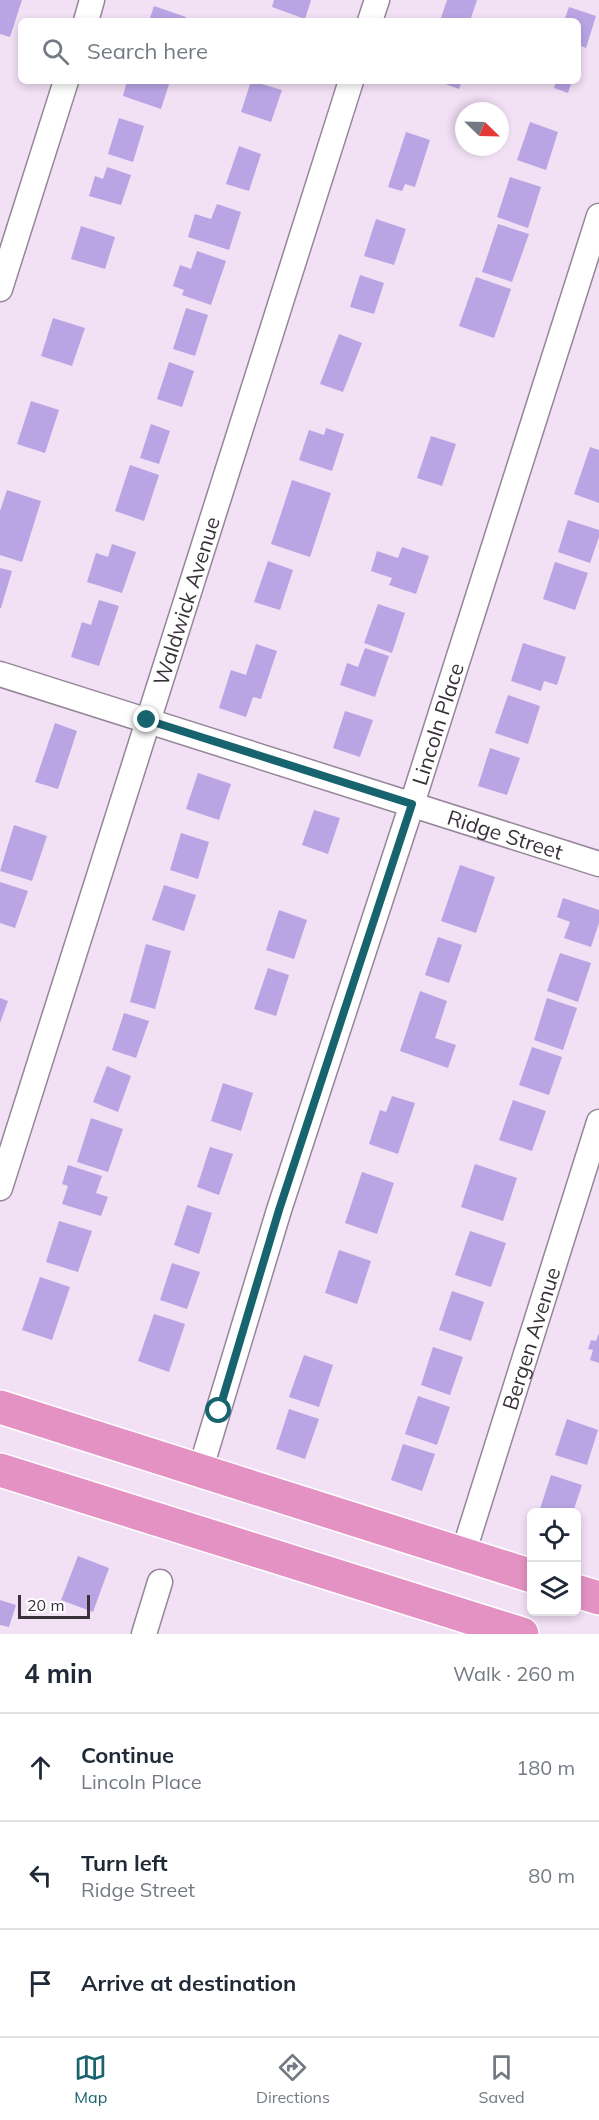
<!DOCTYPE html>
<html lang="en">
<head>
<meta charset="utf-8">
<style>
	body { margin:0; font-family:Mulish,sans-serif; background:#f2f2f3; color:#1f2937 }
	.controls { position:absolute; right:18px; bottom:18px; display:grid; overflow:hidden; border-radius:9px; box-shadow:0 3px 9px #0003 }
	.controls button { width:54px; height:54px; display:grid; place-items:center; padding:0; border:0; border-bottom:2px solid #e0e1e3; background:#fff; color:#1f2937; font:30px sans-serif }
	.compass { position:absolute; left:455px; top:102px; width:54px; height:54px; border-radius:50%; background:#fff; box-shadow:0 3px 9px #0003; rotate:113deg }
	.scale { position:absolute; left:18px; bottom:15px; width:72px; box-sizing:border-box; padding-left:6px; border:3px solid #383139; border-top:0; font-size:16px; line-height:21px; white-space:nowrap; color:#383139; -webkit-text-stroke:4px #fff; paint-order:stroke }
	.stop { position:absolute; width:18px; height:18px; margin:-14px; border:4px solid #18646e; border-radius:50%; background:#fff }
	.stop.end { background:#18646e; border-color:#fff; box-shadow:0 2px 6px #0008 }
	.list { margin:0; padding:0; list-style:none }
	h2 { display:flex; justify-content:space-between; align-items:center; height:78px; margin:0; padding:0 24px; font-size:26px }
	h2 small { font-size:20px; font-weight:400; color:#747a83 }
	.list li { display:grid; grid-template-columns:39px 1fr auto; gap:18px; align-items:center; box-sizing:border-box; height:108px; padding:0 24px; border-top:2px solid #e0e1e3 }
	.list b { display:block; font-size:22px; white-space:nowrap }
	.list p { margin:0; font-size:20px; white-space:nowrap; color:#747a83 }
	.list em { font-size:20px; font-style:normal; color:#747a83 }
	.icon { flex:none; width:33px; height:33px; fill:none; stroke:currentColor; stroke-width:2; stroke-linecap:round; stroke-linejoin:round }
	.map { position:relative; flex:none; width:599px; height:1634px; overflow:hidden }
	.search { position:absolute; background:#fff; box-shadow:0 3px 9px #0003; left:18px; right:18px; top:18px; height:66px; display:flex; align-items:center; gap:15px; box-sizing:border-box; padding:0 21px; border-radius:9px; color:#747a83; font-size:22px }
	.sheet { height:402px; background:#fff }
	nav { display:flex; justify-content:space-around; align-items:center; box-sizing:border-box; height:84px; border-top:2px solid #e0e1e3; background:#fff; font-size:16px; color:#747a83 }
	nav a { display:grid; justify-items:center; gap:3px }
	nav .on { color:#18646e }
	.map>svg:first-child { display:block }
	.building { fill:#b9a5e4 }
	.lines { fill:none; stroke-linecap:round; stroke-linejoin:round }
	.minor-casing { stroke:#958598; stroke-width:27 }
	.trunk-casing { stroke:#fff; stroke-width:36 }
	.minor { stroke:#fff; stroke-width:24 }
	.trunk { stroke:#e492c4; stroke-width:33 }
	.route { stroke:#18646e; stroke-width:8 }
	.labels { text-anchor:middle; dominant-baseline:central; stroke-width:5; stroke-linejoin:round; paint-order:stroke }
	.street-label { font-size:21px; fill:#383139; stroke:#fff }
</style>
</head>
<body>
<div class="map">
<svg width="599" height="1634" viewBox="0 0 599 1634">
	<rect width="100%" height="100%" fill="#f2e0f5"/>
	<g class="building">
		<path d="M0 0H22L10 37 0 34Z"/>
		<path d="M274 0H311L305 19 272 7Z"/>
		<path d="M447 0H477L470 21H440Z"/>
		<path d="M154 6 186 17 184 21H149Z"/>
		<path d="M569 7 596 16 586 48 578 45V21H564Z"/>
		<path d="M127 81H170L161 109 123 96Z"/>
		<path d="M251 81 282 90 271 122 241 112Z"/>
		<path d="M437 81H462L459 89Z"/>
		<path d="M556 81H572L568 93 554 88Z"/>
		<path d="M119 118 144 126 133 162 108 154Z"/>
		<path d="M530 122 558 132 546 170 517 160Z"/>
		<path d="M406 132 430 140 415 187 405 184 402 191 388 187Z"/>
		<path d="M239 146 261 154 249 191 226 184Z"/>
		<path d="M107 167 131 175 121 205 89 196 95 176 103 179Z"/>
		<path d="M510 177 541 187 528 228 497 217Z"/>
		<path d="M217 204 241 212 229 250 188 237 195 214 211 219Z"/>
		<path d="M376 219 406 229 394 265 364 256Z"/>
		<path d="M498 224 529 234 512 282 482 272Z"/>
		<path d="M81 226 115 237 105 269 71 259Z"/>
		<path d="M197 251 226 261 211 305 182 295 184 290 173 286 180 265 191 269Z"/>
		<path d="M360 275 384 283 374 314 350 307Z"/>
		<path d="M476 277 511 289 494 338 459 326Z"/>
		<path d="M186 308 208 315 195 356 173 349Z"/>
		<path d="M53 318 85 328 72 366 41 356Z"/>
		<path d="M339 334 362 343 343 392 320 384Z"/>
		<path d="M169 362 194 371 182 407 157 399Z"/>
		<path d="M31 401 59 410 45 453 17 444Z"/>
		<path d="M151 424 170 431 159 464 140 458Z"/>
		<path d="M326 428 344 434 332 471 299 460 309 430 324 435Z"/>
		<path d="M431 436 456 444 442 486 417 478Z"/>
		<path d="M590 447 599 450V503L574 494Z"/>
		<path d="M130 465 159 475 144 521 115 511Z"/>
		<path d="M292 480 331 493 310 557 271 544Z"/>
		<path d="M7 490 41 501 22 562 0 555V511Z"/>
		<path d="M568 520 599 530V537L590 563 558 552Z"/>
		<path d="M112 544 136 552 122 593 87 582 96 553 108 557Z"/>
		<path d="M402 547 429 556 416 594 389 585 392 578 371 571 377 551 398 558Z"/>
		<path d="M268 561 293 570 280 610 254 602Z"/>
		<path d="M555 562 588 573 575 610 543 599Z"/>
		<path d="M0 568 12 571 1 608H0Z"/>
		<path d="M99 600 119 606 99 666 71 657 82 622 91 625Z"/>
		<path d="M378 604 405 613 392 653 364 643Z"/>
		<path d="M523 643 566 657 557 685 544 681 541 691 511 681Z"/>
		<path d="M256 644 277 651 261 699 253 697 246 717 219 708 231 670 246 675Z"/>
		<path d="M365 648 389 656 375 697 340 685 347 663 358 667Z"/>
		<path d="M508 695 540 706 528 744 495 733Z"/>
		<path d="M345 711 373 720 360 757 333 748Z"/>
		<path d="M55 723 77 731 58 789 35 782Z"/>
		<path d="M490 748 520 758 507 795 478 786Z"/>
		<path d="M198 773 231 784 219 820 186 809Z"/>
		<path d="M314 810 340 818 328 854 302 845Z"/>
		<path d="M14 825 47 836 32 881 0 871Z"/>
		<path d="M181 833 209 842 198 879 170 870Z"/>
		<path d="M460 865 495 877 476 933 441 921Z"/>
		<path d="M0 882 28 891 15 928 0 923Z"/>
		<path d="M164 885 196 895 184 931 152 920Z"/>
		<path d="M563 898 599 910V923L591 947 564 938 570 922 557 917Z"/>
		<path d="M279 910 307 920 294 959 266 950Z"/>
		<path d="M438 937 462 945 449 983 425 975Z"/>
		<path d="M146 944 171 951 155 1009 130 1002Z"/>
		<path d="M560 953 591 963 578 1002 547 991Z"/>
		<path d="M268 968 289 975 276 1016 254 1009Z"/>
		<path d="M420 991 447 1001 435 1038 456 1045 448 1068 400 1051Z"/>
		<path d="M0 998 8 1001 0 1023Z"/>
		<path d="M547 998 577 1008 563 1050 534 1040Z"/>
		<path d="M124 1013 149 1021 136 1058 112 1050Z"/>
		<path d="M532 1047 562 1057 549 1095 519 1085Z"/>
		<path d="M107 1066 131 1076 118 1112 93 1102Z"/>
		<path d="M223 1083 253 1093 241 1131 211 1121Z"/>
		<path d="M392 1096 415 1103 398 1154 369 1144 380 1110 386 1112Z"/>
		<path d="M513 1100 546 1111 532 1151 499 1140Z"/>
		<path d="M91 1118 123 1129 108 1172 77 1162Z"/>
		<path d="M210 1147 233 1154 219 1195 197 1187Z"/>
		<path d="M475 1164 517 1178 503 1221 461 1207Z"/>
		<path d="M68 1165 102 1176 96 1193 108 1197 101 1216 62 1204 68 1186 62 1184Z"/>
		<path d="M362 1172 394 1183 377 1234 345 1223Z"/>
		<path d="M187 1205 212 1213 199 1254 174 1245Z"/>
		<path d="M59 1221 92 1231 78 1272 46 1262Z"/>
		<path d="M470 1231 506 1243 491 1287 455 1275Z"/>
		<path d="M339 1250 371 1261 357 1304 325 1293Z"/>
		<path d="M172 1263 200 1272 187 1309 160 1300Z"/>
		<path d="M40 1277 70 1287 52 1340 22 1330Z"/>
		<path d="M452 1291 484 1302 471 1341 439 1330Z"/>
		<path d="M154 1314 185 1324 169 1372 138 1361Z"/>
		<path d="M599 1333V1363L590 1360 593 1350 588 1349 591 1340 596 1341Z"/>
		<path d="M433 1347 463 1357 450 1395 421 1385Z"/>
		<path d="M304 1355 333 1365 319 1407 289 1397Z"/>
		<path d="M418 1396 450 1407 437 1445 405 1434Z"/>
		<path d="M289 1409 319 1419 305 1459 276 1449Z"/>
		<path d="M567 1419 598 1430 587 1465 555 1455Z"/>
		<path d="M403 1444 435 1454 422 1491 391 1480Z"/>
		<path d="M551 1475 582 1485 573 1512H539Z"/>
		<path d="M78 1556 109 1568 93 1612 61 1600Z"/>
		<path d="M0 1600 16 1605 9 1627 0 1625Z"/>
	</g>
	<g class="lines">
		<g class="minor-casing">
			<g id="minor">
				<path d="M86 21 92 0"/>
				<path d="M370 21 377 0"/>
				<path d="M0 289 66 81"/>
				<path id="s1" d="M0 674 599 864"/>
				<path id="s2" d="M0 1188 351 81"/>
				<path id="s3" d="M200 1471 279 1210 412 804 599 216"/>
				<path id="s4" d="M463 1554 599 1122"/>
				<path d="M144 1634 160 1582"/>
			</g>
		</g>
		<g class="trunk-casing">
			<g id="trunk">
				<path d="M0 1407 532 1576"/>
				<path d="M0 1470 522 1634"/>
				<path d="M576 1591 599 1598"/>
			</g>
		</g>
		<use href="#minor" class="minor"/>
		<use href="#trunk" class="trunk"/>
	</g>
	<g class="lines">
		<path class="route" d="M147 720 412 804 279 1210 219 1411"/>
	</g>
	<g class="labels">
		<g class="street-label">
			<text stroke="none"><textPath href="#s2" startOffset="616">Waldwick Avenue</textPath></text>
			<text stroke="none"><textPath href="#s3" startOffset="784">Lincoln Place</textPath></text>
			<text stroke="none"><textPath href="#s1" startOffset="530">Ridge Street</textPath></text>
			<text stroke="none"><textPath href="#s4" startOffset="226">Bergen Avenue</textPath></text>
		</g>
	</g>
</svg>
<div class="controls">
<button><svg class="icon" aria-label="locate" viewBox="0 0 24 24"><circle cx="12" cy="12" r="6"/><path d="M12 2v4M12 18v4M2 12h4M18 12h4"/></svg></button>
<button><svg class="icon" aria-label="layers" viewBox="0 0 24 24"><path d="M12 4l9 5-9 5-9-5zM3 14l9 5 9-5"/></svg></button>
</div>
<svg class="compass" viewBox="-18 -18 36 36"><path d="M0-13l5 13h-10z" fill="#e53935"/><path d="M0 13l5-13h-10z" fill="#747a83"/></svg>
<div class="scale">20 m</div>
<div class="stop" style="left:219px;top:1411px"></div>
<div class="stop end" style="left:147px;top:720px"></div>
<div class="search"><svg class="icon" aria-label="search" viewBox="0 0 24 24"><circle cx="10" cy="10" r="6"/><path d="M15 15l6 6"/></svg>Search here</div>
</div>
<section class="sheet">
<h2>4 min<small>Walk · 260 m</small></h2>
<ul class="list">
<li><svg class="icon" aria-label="ahead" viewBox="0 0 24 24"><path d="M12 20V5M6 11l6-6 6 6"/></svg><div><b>Continue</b><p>Lincoln Place</p></div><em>180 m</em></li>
<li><svg class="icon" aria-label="left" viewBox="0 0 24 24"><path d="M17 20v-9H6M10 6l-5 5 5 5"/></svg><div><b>Turn left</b><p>Ridge Street</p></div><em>80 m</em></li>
<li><svg class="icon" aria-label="arrive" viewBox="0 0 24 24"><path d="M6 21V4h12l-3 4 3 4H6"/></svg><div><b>Arrive at destination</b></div></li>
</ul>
</section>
<nav>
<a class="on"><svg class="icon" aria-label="map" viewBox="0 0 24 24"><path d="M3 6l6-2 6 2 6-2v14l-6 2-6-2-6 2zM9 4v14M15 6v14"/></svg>Map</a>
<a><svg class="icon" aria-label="directions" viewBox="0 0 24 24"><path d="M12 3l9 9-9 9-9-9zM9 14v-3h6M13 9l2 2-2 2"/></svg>Directions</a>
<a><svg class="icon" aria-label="saved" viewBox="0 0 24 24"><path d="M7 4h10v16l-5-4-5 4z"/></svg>Saved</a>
</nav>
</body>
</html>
